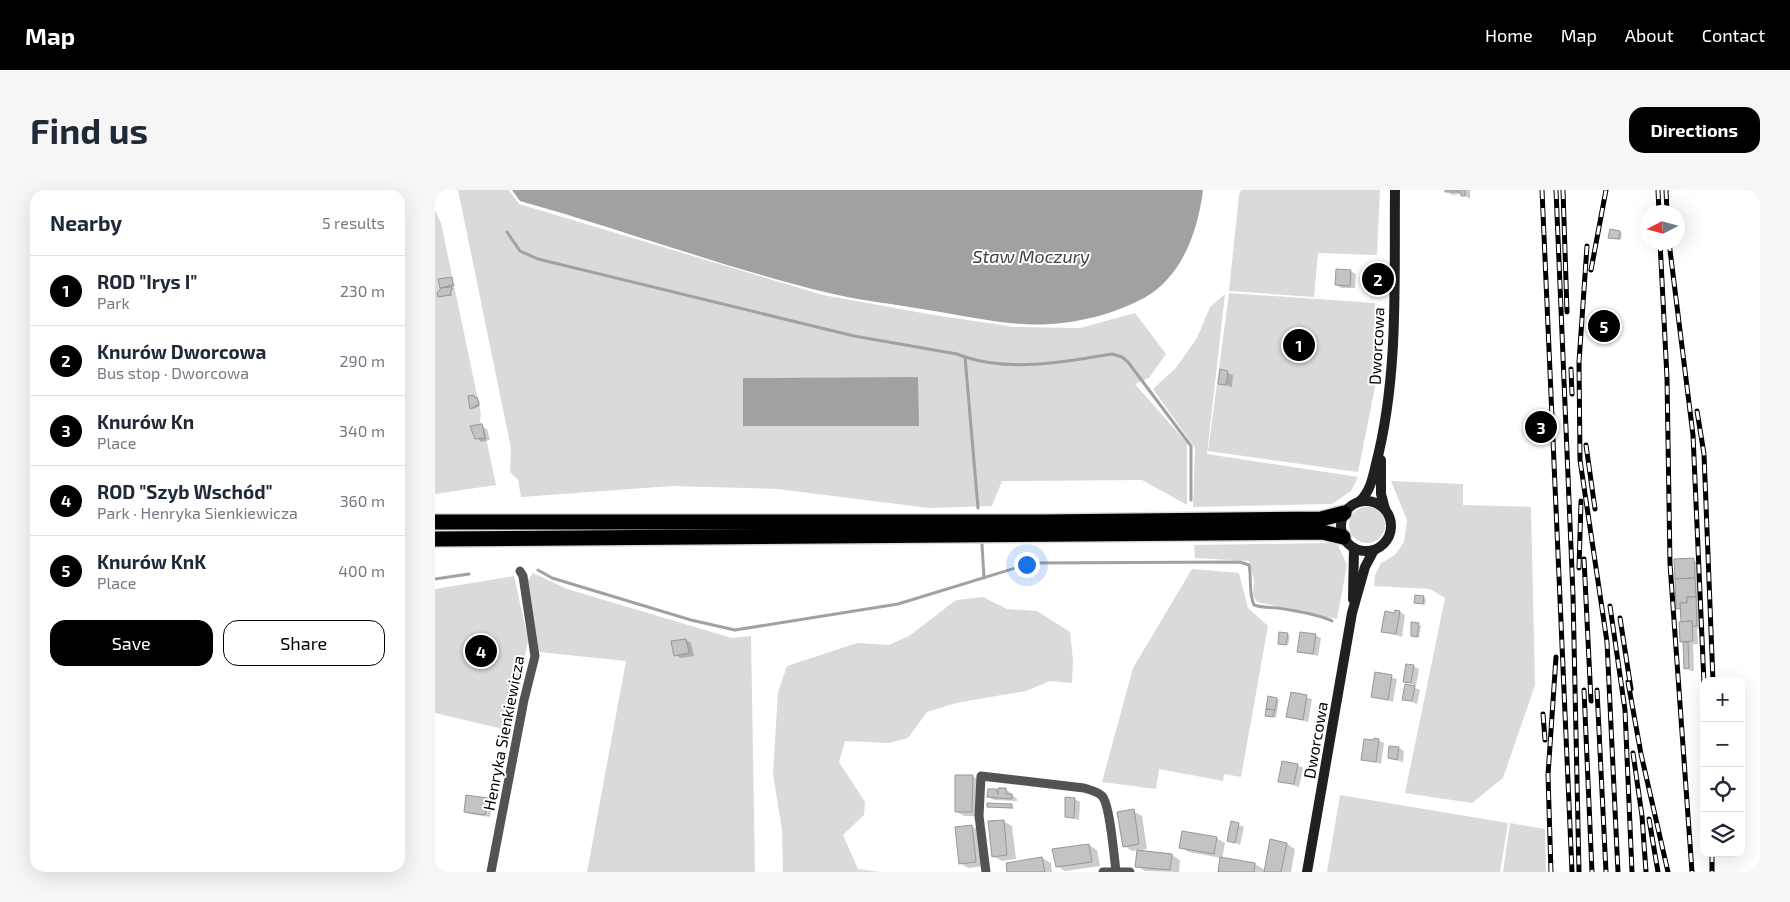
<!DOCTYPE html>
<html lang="en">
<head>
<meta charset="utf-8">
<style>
	body { margin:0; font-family:"Exo 2",sans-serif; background:#f6f6f7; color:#1f2937 }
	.controls { position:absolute; right:15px; bottom:15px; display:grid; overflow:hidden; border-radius:10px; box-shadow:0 5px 20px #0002 }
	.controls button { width:45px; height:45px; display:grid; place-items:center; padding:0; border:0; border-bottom:1px solid #e0e1e3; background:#fff; color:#1f2937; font:25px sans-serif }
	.compass { position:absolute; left:1205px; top:15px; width:45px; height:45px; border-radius:50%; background:#fff; box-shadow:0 5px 20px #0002; rotate:264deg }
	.you { position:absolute; left:591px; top:374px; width:18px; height:18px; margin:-12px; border:4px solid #fff; border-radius:50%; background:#1a73e8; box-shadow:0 0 0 8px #1a73e833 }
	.badge { display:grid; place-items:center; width:32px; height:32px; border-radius:50%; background:#000; color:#fff; font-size:16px; font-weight:700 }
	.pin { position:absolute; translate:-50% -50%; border:2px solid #fff; box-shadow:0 1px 5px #0006 }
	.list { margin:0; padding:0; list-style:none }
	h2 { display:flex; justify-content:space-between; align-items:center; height:65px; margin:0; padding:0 20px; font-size:21px }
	h2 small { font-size:16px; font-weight:400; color:#747a83 }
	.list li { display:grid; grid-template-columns:32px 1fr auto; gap:15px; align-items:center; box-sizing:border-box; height:70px; padding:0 20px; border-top:1px solid #e0e1e3 }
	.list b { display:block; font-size:19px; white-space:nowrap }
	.list p { margin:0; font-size:16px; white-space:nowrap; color:#747a83 }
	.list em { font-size:16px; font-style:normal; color:#747a83 }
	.actions { display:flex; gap:10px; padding:15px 20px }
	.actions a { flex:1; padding:11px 0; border:1px solid #000; border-radius:15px; text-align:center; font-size:18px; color:#000 }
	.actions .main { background:#000; color:#fff }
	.icon { flex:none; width:28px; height:28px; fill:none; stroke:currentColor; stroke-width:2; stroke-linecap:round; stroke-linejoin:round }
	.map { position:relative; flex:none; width:1325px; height:682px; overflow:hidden; border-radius:15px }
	header { display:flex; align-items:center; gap:30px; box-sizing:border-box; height:70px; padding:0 25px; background:#000; color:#fff }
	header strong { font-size:24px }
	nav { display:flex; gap:28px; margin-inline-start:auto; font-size:18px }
	.intro { display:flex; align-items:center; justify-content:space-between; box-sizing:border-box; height:120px; padding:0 30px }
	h1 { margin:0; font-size:35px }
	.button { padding:12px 22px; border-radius:15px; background:#000; color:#fff; font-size:18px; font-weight:700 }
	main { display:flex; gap:30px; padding:0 30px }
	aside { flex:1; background:#fff; border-radius:15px; box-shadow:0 5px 20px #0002 }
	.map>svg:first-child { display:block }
	.green { fill:#dadada }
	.water { fill:#a1a1a1 }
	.shadow { fill:#0003 }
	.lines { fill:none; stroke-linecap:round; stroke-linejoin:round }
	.stream { stroke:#a1a1a1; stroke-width:3 }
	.building { fill:#c3c3c3; stroke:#979797 }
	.motorway-casing { stroke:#dbdbdb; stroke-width:18 }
	.minor { stroke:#535353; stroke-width:9 }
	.secondary { stroke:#202020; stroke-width:10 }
	.motorway { stroke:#000; stroke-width:15 }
	.rail-casing { stroke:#000; stroke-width:5 }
	.rail { stroke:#fff; stroke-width:3; stroke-dasharray:9; stroke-linecap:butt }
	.labels { text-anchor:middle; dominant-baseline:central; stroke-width:4; stroke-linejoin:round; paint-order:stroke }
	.street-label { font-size:16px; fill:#000; stroke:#fff }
	.water-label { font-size:18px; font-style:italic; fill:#424242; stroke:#fff }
</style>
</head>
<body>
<header>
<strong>Map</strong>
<nav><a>Home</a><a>Map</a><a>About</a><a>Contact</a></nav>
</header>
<div class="intro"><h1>Find us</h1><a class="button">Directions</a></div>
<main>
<aside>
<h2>Nearby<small>5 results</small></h2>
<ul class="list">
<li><span class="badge">1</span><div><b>ROD &quot;Irys I&quot;</b><p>Park</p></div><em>230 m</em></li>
<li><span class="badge">2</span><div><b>Knurów Dworcowa</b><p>Bus stop · Dworcowa</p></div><em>290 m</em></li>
<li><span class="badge">3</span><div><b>Knurów Kn</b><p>Place</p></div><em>340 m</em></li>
<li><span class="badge">4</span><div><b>ROD &quot;Szyb Wschód&quot;</b><p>Park · Henryka Sienkiewicza</p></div><em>360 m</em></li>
<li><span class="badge">5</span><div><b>Knurów KnK</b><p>Place</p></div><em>400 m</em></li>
</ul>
<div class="actions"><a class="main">Save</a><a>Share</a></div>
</aside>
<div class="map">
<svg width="1325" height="682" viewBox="0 0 1325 682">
	<rect width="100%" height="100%" fill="#fff"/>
	<g class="green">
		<path d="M23 0H74L84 14 388 105 493 124 579 137 645 138 700 123 731 164 714 188 700 194 752 253V315L707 290 567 291 557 316 494 318 343 299 237 296 86 307 83 290 75 282 76 258Z"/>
		<path d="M806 0H945L942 65 883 63 879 107 794 101 804 5Z"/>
		<path d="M0 20 6 33 46 224 45 232 48 234 61 295 0 304Z"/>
		<path d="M794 103 940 113V197L923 282 773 261Z"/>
		<path d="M790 104 772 264 923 287 916 301 897 314 758 317 760 258 718 199 741 178 762 148 775 117Z"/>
		<path d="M956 291 1028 294V315L1096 317 1100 495 1068 588 1037 613 970 603 1010 408 995 399 939 396 940 385 946 373 960 365 969 352 972 330Z"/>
		<circle cx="932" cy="335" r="18"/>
		<path d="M897 353 903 355 912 375 902 429 822 412 818 405 819 390 814 371 760 368 759 355Z"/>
		<path d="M757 379 804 383 813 418 833 436 806 587 789 584 788 591 724 579 721 599 667 592 698 478Z"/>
		<path d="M98 383 132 399 297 448 316 446 320 682H152L191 471 104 462 93 390Z"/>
		<path d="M79 386 93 450 76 541 0 523V399Z"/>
		<path d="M548 407 572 419 602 421 635 442 638 471 637 493 615 491 591 501 521 513 492 522 473 548 454 553 410 551 404 572 430 612 429 625 408 645 423 679 445 682H348L347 640 338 584 343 502 352 476 422 453 454 455 474 446 521 410Z"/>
		<path d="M905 605 1073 633 1065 682H892Z"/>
		<path d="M1075 633 1110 639 1111 682H1068Z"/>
	</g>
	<g class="water">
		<path d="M77 0H768C763 41 747 87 709 108 682 123 647 132 616 134 576 137 533 126 493 120 460 114 426 111 394 103 290 78 189 40 85 11Z"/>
		<path d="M483 187 484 236H308V188Z"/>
	</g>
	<g class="shadow">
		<path d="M1011 0H1035V9L1027 4 1017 5Z"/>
		<path d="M1185 42 1187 43 1186 50 1177 48Z"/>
		<path d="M915 81 921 84 920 98H906L901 94Z"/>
		<path d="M16 88 20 96 15 97 19 99 16 101 17 106H4L7 101 5 90Z"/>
		<path d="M1174 128 1180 131 1179 147H1170L1164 144Z"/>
		<path d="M786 181 798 185 797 197 784 193Z"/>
		<path d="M39 206 44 210 45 216 38 219 36 218Z"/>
		<path d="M1103 225H1110L1115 228 1116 252H1109L1104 249Z"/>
		<path d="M46 236 52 239 55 250 46 252 37 243 36 237Z"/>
		<path d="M1259 370 1264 373 1267 438 1262 439 1263 454H1258L1259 481H1256L1250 478 1249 453 1246 451 1247 421 1242 418Z"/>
		<path d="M988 408 991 409 990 415 980 412Z"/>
		<path d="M965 422 970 425 967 447 948 441Z"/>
		<path d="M977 433 986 436 984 448 977 445Z"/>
		<path d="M853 445 855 446 853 455 846 454Z"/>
		<path d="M880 445 886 448 883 466 863 461Z"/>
		<path d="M251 450 256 453 259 466 246 468 240 465Z"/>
		<path d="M978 476 984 479 981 496 969 491Z"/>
		<path d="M941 484 962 489 958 512 938 506Z"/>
		<path d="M978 497 985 500 982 514 969 509Z"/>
		<path d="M857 504 877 509 873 532 853 526Z"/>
		<path d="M841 509 844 510 841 528 833 526 831 525Z"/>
		<path d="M940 549 949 553 946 574 927 569Z"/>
		<path d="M964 558 969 561 968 572 954 568Z"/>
		<path d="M862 575 868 578 864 597 845 591Z"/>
		<path d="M537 586 546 591 545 626H529L521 621Z"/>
		<path d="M571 599 582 609V611L559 610 554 607 561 600 564 602Z"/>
		<path d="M52 609 58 612 55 627 35 624 30 621Z"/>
		<path d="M639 609 645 612 644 630 631 627Z"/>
		<path d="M576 615 579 619 553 616Z"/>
		<path d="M698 621 707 626 712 659 697 661 689 656Z"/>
		<path d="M568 631 577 636 581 669 567 671 558 666Z"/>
		<path d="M797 633 809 637 805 655 793 650Z"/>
		<path d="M536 636 545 641 549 676 533 678 525 673Z"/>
		<path d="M781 648 790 653 787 669 820 674 830 680 836 651 852 654 860 659 856 682H784L786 668 754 662 745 657Z"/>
		<path d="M654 655 662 660 665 676 630 681 622 676Z"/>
		<path d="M737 665 745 670 744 682 710 681 702 676Z"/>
		<path d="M607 668 616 673 617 682H573Z"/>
	</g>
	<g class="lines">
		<g class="stream">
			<path d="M72 42 85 61 103 69 419 146 522 164 530 167 543 318"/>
			<path d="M530 167C577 182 629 172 677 164L687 167 693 172 756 256V310"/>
			<path d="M547 354 549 388"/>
			<path d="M103 380 117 388 256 430 300 440 463 414 597 373 805 372 814 375C817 389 813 402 819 415 828 418 834 417 843 418 856 420 886 425 897 431"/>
			<path d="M0 389 34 384"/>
		</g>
	</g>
	<g class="building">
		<path d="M1010 0H1030V6H1026V2H1010Z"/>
		<path d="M1175 39 1185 41 1184 49 1173 48Z"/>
		<path d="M901 79 916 80 915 96 900 95Z"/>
		<path d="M17 87 18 95 5 98 3 89Z"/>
		<path d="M17 97 15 105 3 107 2 103 6 98Z"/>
		<path d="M1163 127H1175L1174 145H1163Z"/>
		<path d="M785 179 793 181 791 195 783 194Z"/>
		<path d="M39 205 40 208 42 207 44 214 35 219 33 206Z"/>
		<path d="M1102 224H1110L1111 249H1103Z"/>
		<path d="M47 234 50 248 40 249 35 236Z"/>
		<path d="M1259 368 1260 388 1240 389 1239 369Z"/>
		<path d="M1260 388 1261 407H1252V413H1245L1246 418 1241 419 1240 389Z"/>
		<path d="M980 405 989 406 988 414 979 413Z"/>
		<path d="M1252 407H1261L1262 436H1257V431L1246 432 1245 413H1252Z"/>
		<path d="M960 420 965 421 961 444 946 442 950 421 959 423Z"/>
		<path d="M1257 431 1258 451 1245 452 1244 432Z"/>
		<path d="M976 432 984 433 982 447 976 446Z"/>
		<path d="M844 442 853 443 851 455 843 454Z"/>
		<path d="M865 442 881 444 878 464 862 462Z"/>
		<path d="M251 449 254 463 239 466 236 451Z"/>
		<path d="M1248 452H1253L1254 478 1249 479Z"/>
		<path d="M971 474 979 475 976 493 968 492Z"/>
		<path d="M940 482 957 485 953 510 936 507Z"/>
		<path d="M970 494 980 496 977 511 967 510Z"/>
		<path d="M856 502 872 505 868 530 851 527Z"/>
		<path d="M833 506 842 508 840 520 831 519Z"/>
		<path d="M831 519 840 520 838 527 830 526Z"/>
		<path d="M939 548 944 549 941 572 926 570 929 549 939 550Z"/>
		<path d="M954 556 964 557 962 570 953 568Z"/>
		<path d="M847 571 863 574 859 594 843 592Z"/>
		<path d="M520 585H538L537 622H520Z"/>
		<path d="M563 598H571V604H577V609L552 607 553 599H561L563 604Z"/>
		<path d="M31 605 53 608 50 625 29 622Z"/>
		<path d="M630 607 640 608 639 628 630 627Z"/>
		<path d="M552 613 577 614V618L552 617Z"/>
		<path d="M699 619 704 654 688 657 682 622Z"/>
		<path d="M569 630 572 665 557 667 553 631Z"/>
		<path d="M796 631 804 633 800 653 792 651Z"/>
		<path d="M537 635 541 672 524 674 520 637Z"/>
		<path d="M747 641 782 647 779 664 744 658Z"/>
		<path d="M835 649 852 653 846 682H829Z"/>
		<path d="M654 654 657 672 621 677 617 659Z"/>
		<path d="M702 660 737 664 735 680 700 677Z"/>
		<path d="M607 667 610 682H572L571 673Z"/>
		<path d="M785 667 820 673 819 682H783Z"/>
	</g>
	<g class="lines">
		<g class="motorway-casing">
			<g id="motorway">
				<path d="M0 332H608L886 329 909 323"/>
				<path d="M0 349 887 342 908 347"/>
			</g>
		</g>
		<g class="minor">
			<path d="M56 682 89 510 100 466 88 386 85 381"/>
			<path d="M551 682 544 626 546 586 649 598C655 600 662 601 667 606 675 614 679 667 681 681"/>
			<path d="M668 682H695"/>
		</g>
		<g class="secondary">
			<path d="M946 270V304L950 319"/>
			<circle cx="931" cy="336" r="25"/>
			<path d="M925 311C935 302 938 287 941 274 964 185 959 91 960 0"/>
			<path d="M918 409 919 358"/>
			<path d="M872 682 917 423 930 377 939 360"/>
		</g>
		<use href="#motorway" class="motorway"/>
		<g class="rail-casing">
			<g id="rail">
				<path d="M1107 0 1137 682"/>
				<path d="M1121 0 1138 405 1144 682"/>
				<path d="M1128 0 1132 122"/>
				<path d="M1223 0 1224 22"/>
				<path d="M1231 0 1232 22"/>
				<path d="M1225 52 1232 188 1235 374 1257 682"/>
				<path d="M1234 52 1258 245 1269 493"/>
				<path d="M1152 56 1144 172 1145 270 1172 452 1183 682"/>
				<path d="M1156 80 1171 0"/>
				<path d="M1136 179 1137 204"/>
				<path d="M1262 221 1269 264 1278 491"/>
				<path d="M1151 255 1160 319"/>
				<path d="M1149 369 1156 511"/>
				<path d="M1144 378 1146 311"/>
				<path d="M1175 416 1190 520 1197 682"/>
				<path d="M1185 428 1196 499"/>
				<path d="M1193 492 1206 564 1233 682"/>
				<path d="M1149 500 1157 682"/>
				<path d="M1162 500 1171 682"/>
				<path d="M1108 524 1110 550"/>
				<path d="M1198 563 1207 626 1211 682"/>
				<path d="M1214 629 1223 682"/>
				<path d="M1277 663V682"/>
				<path d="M1116 682 1113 585 1121 467"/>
			</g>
		</g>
		<use href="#rail" class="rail"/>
	</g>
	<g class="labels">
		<g class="street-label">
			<text transform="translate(941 156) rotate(-87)">Dworcowa</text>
			<text transform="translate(68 543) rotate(-79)">Henryka Sienkiewicza</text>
			<text transform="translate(880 550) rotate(-80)">Dworcowa</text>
		</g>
		<g class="water-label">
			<text x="596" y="66">Staw Moczury</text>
		</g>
	</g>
</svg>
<div class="controls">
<button>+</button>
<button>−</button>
<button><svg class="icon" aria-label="locate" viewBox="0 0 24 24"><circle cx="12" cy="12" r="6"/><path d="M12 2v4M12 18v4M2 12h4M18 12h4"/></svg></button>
<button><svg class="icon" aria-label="layers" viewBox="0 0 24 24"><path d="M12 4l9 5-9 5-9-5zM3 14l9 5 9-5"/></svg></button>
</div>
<svg class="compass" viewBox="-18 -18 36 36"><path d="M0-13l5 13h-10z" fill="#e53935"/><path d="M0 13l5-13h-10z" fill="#747a83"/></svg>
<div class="you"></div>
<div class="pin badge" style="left:864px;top:155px">1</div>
<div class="pin badge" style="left:943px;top:89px">2</div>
<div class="pin badge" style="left:1106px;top:237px">3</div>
<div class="pin badge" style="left:46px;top:461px">4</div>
<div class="pin badge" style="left:1169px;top:136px">5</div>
</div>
</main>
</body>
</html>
